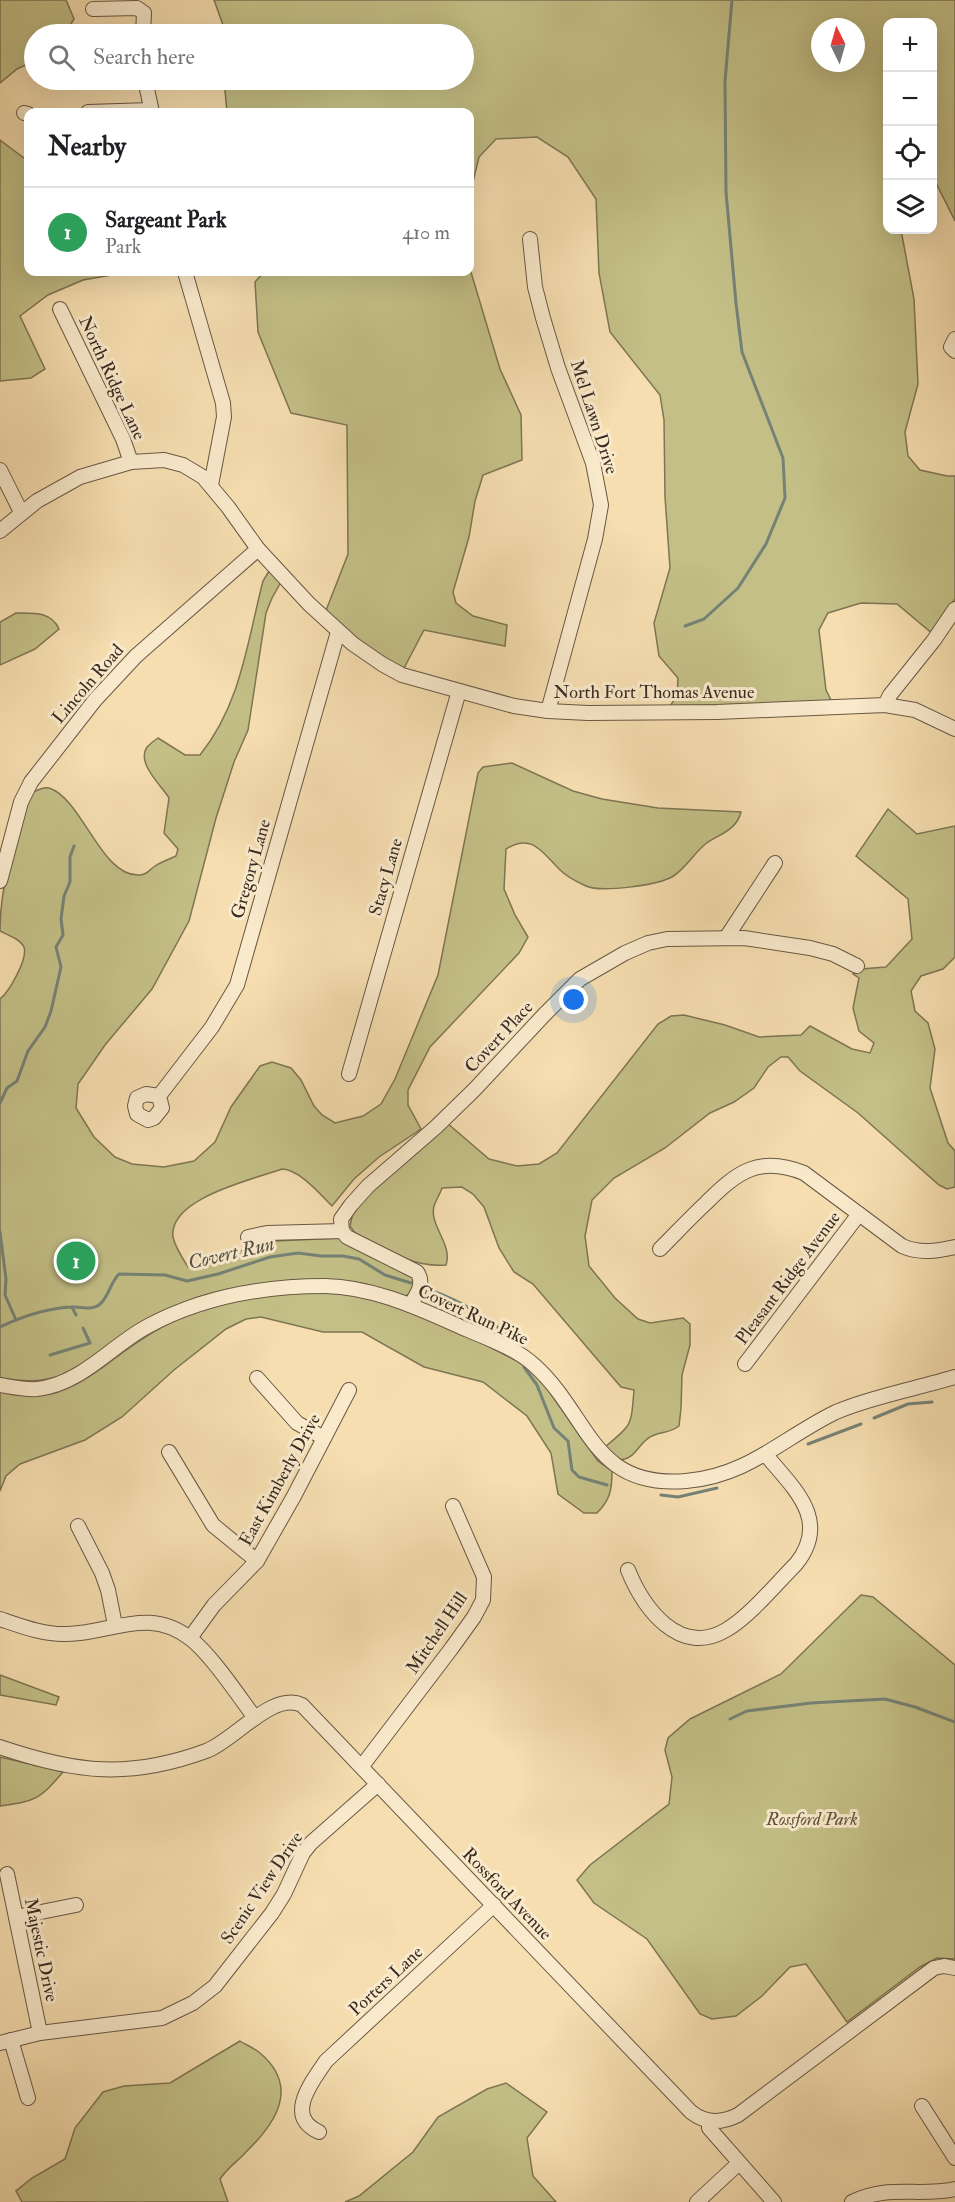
<!DOCTYPE html>
<html lang="en">
<head>
<meta charset="utf-8">
<style>
	body { margin:0; font-family:"IM FELL Double Pica",serif; background:#f6f6f6; color:#202124 }
	.controls { position:absolute; right:18px; top:18px; display:grid; overflow:hidden; border-radius:12px; box-shadow:0 6px 24px #0002 }
	.controls button { width:54px; height:54px; display:grid; place-items:center; padding:0; border:0; border-bottom:2px solid #e0e0e0; background:#fff; color:#202124; font:30px sans-serif }
	.compass { position:absolute; left:811px; top:18px; width:54px; height:54px; border-radius:50%; background:#fff; box-shadow:0 6px 24px #0002; rotate:355deg }
	.you { position:absolute; left:574px; top:1000px; width:21px; height:21px; margin:-15px; border:4px solid #fff; border-radius:50%; background:#1a73e8; box-shadow:0 0 0 9px #1a73e833 }
	.badge { display:grid; place-items:center; width:39px; height:39px; border-radius:50%; background:#8f2418; color:#fff; font-size:20px; font-weight:700 }
	.pin { position:absolute; translate:-50% -50%; border:3px solid #fff; box-shadow:0 2px 6px #0006 }
	.list { margin:0; padding:0; list-style:none }
	h2 { display:flex; justify-content:space-between; align-items:center; height:78px; margin:0; padding:0 24px; font-size:26px }
	h2 small { font-size:20px; font-weight:400; color:#757577 }
	.list li { display:grid; grid-template-columns:39px 1fr auto; gap:18px; align-items:center; box-sizing:border-box; height:90px; padding:0 24px; border-top:2px solid #e0e0e0 }
	.list b { display:block; font-size:22px; white-space:nowrap }
	.list p { margin:0; font-size:20px; white-space:nowrap; color:#757577 }
	.list em { font-size:20px; font-style:normal; color:#757577 }
	.icon { flex:none; width:33px; height:33px; fill:none; stroke:currentColor; stroke-width:2; stroke-linecap:round; stroke-linejoin:round }
	.map { position:relative; flex:none; width:955px; height:2202px; overflow:hidden }
	.search { position:absolute; background:#fff; box-shadow:0 6px 24px #0002; left:24px; top:24px; width:450px; height:66px; display:flex; align-items:center; gap:15px; box-sizing:border-box; padding:0 21px; border-radius:33px; color:#757577; font-size:22px }
	.panel { position:absolute; background:#fff; box-shadow:0 6px 24px #0002; left:24px; top:108px; width:450px; height:168px; border-radius:12px }
	.map>svg:first-child { display:block }
	.green { fill:#c3bf86; stroke:#7e7554; stroke-width:1.5; fill-rule:evenodd }
	.lines { fill:none; stroke-linecap:round; stroke-linejoin:round }
	.stream { stroke:#758276; stroke-width:3 }
	.minor-casing { stroke:#685845; stroke-width:16 }
	.minor { stroke:#f9eacc; stroke-width:14 }
	.labels { text-anchor:middle; dominant-baseline:central; stroke-width:6; stroke-linejoin:round; paint-order:stroke }
	.street-label { font-size:18px; fill:#392b21; stroke:#f9eacc }
	.park-label { font-size:18px; font-style:italic; fill:#5c503a; stroke:#f9eacc }
	.water-label { font-size:20px; font-style:italic; fill:#524f44; stroke:#f9eacc }
</style>
</head>
<body>
<div class="map">
<svg width="955" height="2202" viewBox="0 0 955 2202">
	<rect width="100%" height="100%" fill="#f6deb0"/>
	<filter id="stains"><feTurbulence type="fractalNoise" baseFrequency=".00333" numOctaves="4"/><feColorMatrix values="0 0 0 0 .2 0 0 0 0 .09 0 0 0 0 .02 0 0 0 .5 -.17"/></filter>
	<radialGradient id="worn" r=".72"><stop offset=".6" stop-color="#630" stop-opacity="0"/><stop offset="1" stop-color="#630" stop-opacity=".3"/></radialGradient>
	<g class="green">
		<path d="M0 0H66L74 19 65 34H34V61L17 69 0 83Z"/>
		<path d="M214 0H955V221L933 177 932 22H888V230H901L914 299 918 384 905 432 908 456 920 470 947 476H955V599L933 634 897 604 861 603 828 613 819 630 826 690 832 702 670 706 677 696 678 678 659 656 654 623 670 568 665 497 664 420 660 395 610 332 599 273 596 199 568 157 537 137 496 139 479 157 470 194V112H227L224 80H464V34H223V25ZM820 27H856V63H820Z"/>
		<path d="M0 140 28 161V272H129L83 280 48 295 20 316 45 369 31 378 0 381Z"/>
		<path d="M470 249V269L500 369 521 415 522 460 483 475 475 501 469 537 453 592 456 603 473 616 507 625 505 646 424 630 403 670 366 647 325 613 348 554 347 425 291 413 258 332 255 282 264 272H470Z"/>
		<path d="M269 571 281 582 272 598 266 613 248 730 234 762 216 818 189 921 152 989 105 1045 78 1084 76 1108 94 1137 115 1157 132 1164 164 1167 194 1161 215 1142 231 1107 260 1066 272 1062 291 1068 301 1080 314 1106 322 1115 335 1123 363 1116 381 1104 395 1079 438 975 478 773 483 767 512 763 573 791 602 799 658 808 741 812C737 829 721 834 708 842 694 852 687 868 672 877 657 885 602 893 586 886 577 882 565 875 559 869 542 852 532 833 506 849L504 889 515 915 528 937 519 953 430 1047 408 1090V1105L421 1129 379 1157 354 1179 332 1206C321 1195 299 1169 282 1169 255 1179 168 1198 173 1237 175 1247 183 1259 188 1267L208 1266 254 1245 273 1241 343 1238 411 1273C415 1280 415 1293 405 1296 393 1299 377 1287 366 1284 342 1278 313 1281 288 1282 253 1284 214 1289 181 1304 139 1325 101 1356 59 1376 38 1383 21 1381 0 1378V999C9 992 28 959 24 947 20 939 8 935 0 931 0 885 15 835 32 792 38 791 43 786 49 788 83 799 101 878 140 875 148 874 149 870 155 866 161 862 170 859 176 856L178 849 164 833 169 798C161 785 136 763 147 747 150 744 155 740 158 738L185 755H200C241 704 247 643 263 581Z"/>
		<path d="M16 613C32 613 51 611 59 629L35 649 0 665V622Z"/>
		<path d="M888 809 917 834 955 826V957L943 969 921 976 911 991 915 1011 928 1023 935 1049 930 1088 948 1143 955 1151V1187L947 1189 939 1185 858 1113 800 1071 788 1057H781L768 1067 754 1088 734 1102 710 1113 665 1148 614 1178 592 1200 585 1236 589 1266 615 1298 638 1319 650 1323 683 1318 690 1324V1345L682 1375 681 1408 679 1426C668 1434 662 1431 652 1436 638 1442 636 1461 617 1460L606 1446C633 1424 631 1425 634 1390L621 1387 533 1284 514 1272 499 1248 484 1207 473 1194 462 1187 442 1188C440 1194 436 1200 434 1206 429 1226 453 1244 446 1265 412 1268 383 1248 355 1233L350 1226 353 1212 360 1201 427 1144 447 1123 489 1159 517 1166 539 1164 557 1153 658 1024 671 1016 684 1015 725 1025 759 1037 801 1035 810 1026 852 1049 870 1053 874 1043 859 1031 853 1008 859 978 853 974 861 969 886 967 912 939 908 899 856 856Z"/>
		<path d="M341 1291 376 1299 456 1330 533 1369 598 1461 612 1471C612 1490 610 1500 597 1513H584L558 1494 551 1453 527 1416 483 1382 424 1367 362 1332H323L261 1317 246 1319 226 1329 174 1370 122 1417 85 1440 20 1464 6 1476 0 1491V1391C16 1392 34 1396 50 1393 82 1388 110 1360 136 1343 151 1333 168 1323 184 1316 233 1294 289 1293 341 1291Z"/>
		<path d="M861 1595 873 1597 955 1665V1959L937 1958 920 1967 847 2022 806 1964 790 1967 762 1996 736 2016 712 2019 700 2014 647 1939 594 1903 577 1880 590 1865 669 1804 672 1777 665 1750 668 1738 690 1719 781 1674Z"/>
		<path d="M0 1675 59 1697 56 1705 0 1695Z"/>
		<path d="M0 1757 63 1772C39 1800 36 1801 0 1806Z"/>
		<path d="M240 2041C246 2045 254 2048 260 2053 300 2087 276 2123 246 2152 237 2162 228 2167 220 2179L228 2202H22L16 2191 32 2178 65 2159 75 2128 103 2092 124 2086 170 2083Z"/>
		<path d="M506 2083 547 2112 527 2138 533 2176 556 2202H345L359 2196 413 2152 438 2117 487 2089Z"/>
	</g>
	<g class="lines">
		<g class="stream">
			<path d="M685 626 704 619 738 588 766 544 785 498 783 458 742 352 736 303 726 192 725 81 732 0"/>
			<path d="M0 1103 7 1088 17 1081 28 1051 45 1027 51 1011 61 967 56 947 63 935 61 919 64 896 70 882V857L74 846"/>
			<path d="M0 1232 6 1279 5 1295 16 1320"/>
			<path d="M430 1290C463 1302 491 1319 516 1343"/>
			<path d="M72 1307 76 1315"/>
			<path d="M0 1327C21 1317 48 1308 72 1307 81 1306 91 1311 99 1305 109 1297 110 1283 119 1274L165 1275 187 1281 218 1274 270 1257 298 1253 321 1256H343L359 1259 385 1275 411 1283"/>
			<path d="M50 1355 90 1343 83 1328"/>
			<path d="M524 1367 537 1385 554 1428 568 1441 572 1470 579 1477 607 1485"/>
			<path d="M874 1418 908 1404 932 1402"/>
			<path d="M808 1444 861 1424"/>
			<path d="M661 1495 678 1497 717 1488"/>
			<path d="M730 1719 747 1711 811 1703 885 1699 915 1707 955 1722"/>
		</g>
		<g class="minor-casing">
			<g id="minor">
				<path d="M93 9 137 8 144 13 143 34"/>
				<path d="M145 80 152 112"/>
				<path d="M88 112 151 110"/>
				<path d="M24 113 28 114"/>
				<path d="M530 239 535 287 543 318 558 368 593 463 601 505 595 539 548 711"/>
				<path d="M185 272 223 403 224 417 211 485"/>
				<path d="M60 309 123 439 131 462"/>
				<path d="M955 339 951 347 955 351"/>
				<path d="M0 470 21 512"/>
				<path d="M0 531 37 501 80 477 131 462 164 460 183 465 203 477 228 507 258 549 309 604 353 644 382 664 402 675 514 706 548 711 588 713 717 712 885 705 915 710 955 729"/>
				<path d="M885 705 890 695 934 640 955 609"/>
				<path d="M0 881 21 802 31 782 95 700 136 656 258 549"/>
				<path d="M726 938 775 863"/>
				<path d="M349 1074 459 691"/>
				<path d="M159 1096 162 1108 154 1118 148 1120 137 1114 135 1106 137 1098 146 1094 159 1096 212 1027 237 985 338 632"/>
				<path d="M248 1237 267 1233 342 1231"/>
				<path d="M660 1249C675 1234 690 1218 706 1203 737 1172 759 1155 804 1173L902 1246C920 1254 937 1251 955 1247"/>
				<path d="M410 1305C417 1295 425 1283 417 1272L347 1237 342 1231 341 1219 351 1205 368 1186 436 1127 475 1089 544 1015 580 979 625 953 648 943 667 939 744 938 810 948 833 954 857 966"/>
				<path d="M745 1364 859 1214"/>
				<path d="M257 1378 297 1423 324 1438"/>
				<path d="M0 1385C12 1387 25 1390 37 1389 80 1385 112 1345 148 1326 202 1297 265 1286 325 1286 376 1287 422 1310 468 1330 489 1339 517 1349 534 1365 590 1415 591 1489 686 1481 748 1476 784 1437 836 1412 870 1397 919 1388 955 1377"/>
				<path d="M169 1452 213 1525 257 1561"/>
				<path d="M78 1526 102 1573 108 1590 115 1625"/>
				<path d="M628 1570C643 1607 679 1658 726 1630 750 1616 776 1584 796 1564 831 1520 794 1489 766 1455"/>
				<path d="M0 1619C21 1626 44 1635 67 1634 112 1633 149 1606 191 1639 212 1656 238 1695 255 1718"/>
				<path d="M190 1638 214 1605 257 1561 294 1496 349 1390"/>
				<path d="M0 1747C76 1773 130 1779 206 1751 234 1741 272 1691 302 1705L691 2112C706 2124 722 2123 738 2115L934 1968 944 1966 955 1968"/>
				<path d="M362 1766 451 1649 474 1617 483 1600 484 1577 453 1506"/>
				<path d="M7 1874 40 2033"/>
				<path d="M16 1917 76 1905"/>
				<path d="M11 2040 28 2098"/>
				<path d="M0 2043 40 2033 162 2018 193 2003 215 1986 272 1913 284 1894 303 1853 311 1843 378 1784"/>
				<path d="M922 2106 955 2158"/>
				<path d="M709 2121V2128L774 2202"/>
				<path d="M319 2132C284 2116 312 2082 326 2061L494 1905"/>
				<path d="M697 2202 739 2163"/>
				<path d="M852 2202C890 2184 917 2197 955 2189"/>
			</g>
		</g>
		<use href="#minor" class="minor"/>
	</g>
	<g class="labels">
		<g class="street-label">
			<text transform="translate(112 378) rotate(65)">North Ridge Lane</text>
			<text transform="translate(594 417) rotate(72)">Mel Lawn Drive</text>
			<text transform="translate(88 684) rotate(-49)">Lincoln Road</text>
			<text x="654" y="692">North Fort Thomas Avenue</text>
			<text transform="translate(251 869) rotate(-74)">Gregory Lane</text>
			<text transform="translate(386 877) rotate(-74)">Stacy Lane</text>
			<text transform="translate(499 1037) rotate(-47)">Covert Place</text>
			<text transform="translate(788 1278) rotate(-53)">Pleasant Ridge Avenue</text>
			<text transform="translate(473 1315) rotate(25)">Covert Run Pike</text>
			<text transform="translate(280 1480) rotate(-61)">East Kimberly Drive</text>
			<text transform="translate(437 1633) rotate(-56)">Mitchell Hill</text>
			<text transform="translate(262 1888) rotate(-56)">Scenic View Drive</text>
			<text transform="translate(507 1894) rotate(46)">Rossford Avenue</text>
			<text transform="translate(41 1950) rotate(78)">Majestic Drive</text>
			<text transform="translate(386 1981) rotate(-43)">Porters Lane</text>
		</g>
		<g class="park-label">
			<text x="812" y="1819">Rossford Park</text>
		</g>
		<g class="water-label">
			<text transform="translate(231 1253) rotate(-13)">Covert Run</text>
		</g>
	</g>
	<rect width="100%" height="100%" filter="url(#stains)"/>
	<rect width="100%" height="100%" fill="url(#worn)"/>
</svg>
<div class="controls">
<button>+</button>
<button>−</button>
<button><svg class="icon" aria-label="locate" viewBox="0 0 24 24"><circle cx="12" cy="12" r="6"/><path d="M12 2v4M12 18v4M2 12h4M18 12h4"/></svg></button>
<button><svg class="icon" aria-label="layers" viewBox="0 0 24 24"><path d="M12 4l9 5-9 5-9-5zM3 14l9 5 9-5"/></svg></button>
</div>
<svg class="compass" viewBox="-18 -18 36 36"><path d="M0-13l5 13h-10z" fill="#e53935"/><path d="M0 13l5-13h-10z" fill="#757577"/></svg>
<div class="you"></div>
<div class="pin badge" style="left:76px;top:1261px;background:#2e9e5b">1</div>
<div class="search"><svg class="icon" aria-label="search" viewBox="0 0 24 24"><circle cx="10" cy="10" r="6"/><path d="M15 15l6 6"/></svg>Search here</div>
<section class="panel">
<h2>Nearby<small></small></h2>
<ul class="list">
<li><span class="badge" style="background:#2e9e5b">1</span><div><b>Sargeant Park</b><p>Park</p></div><em>410 m</em></li>
</ul>
</section>
</div>
</body>
</html>
